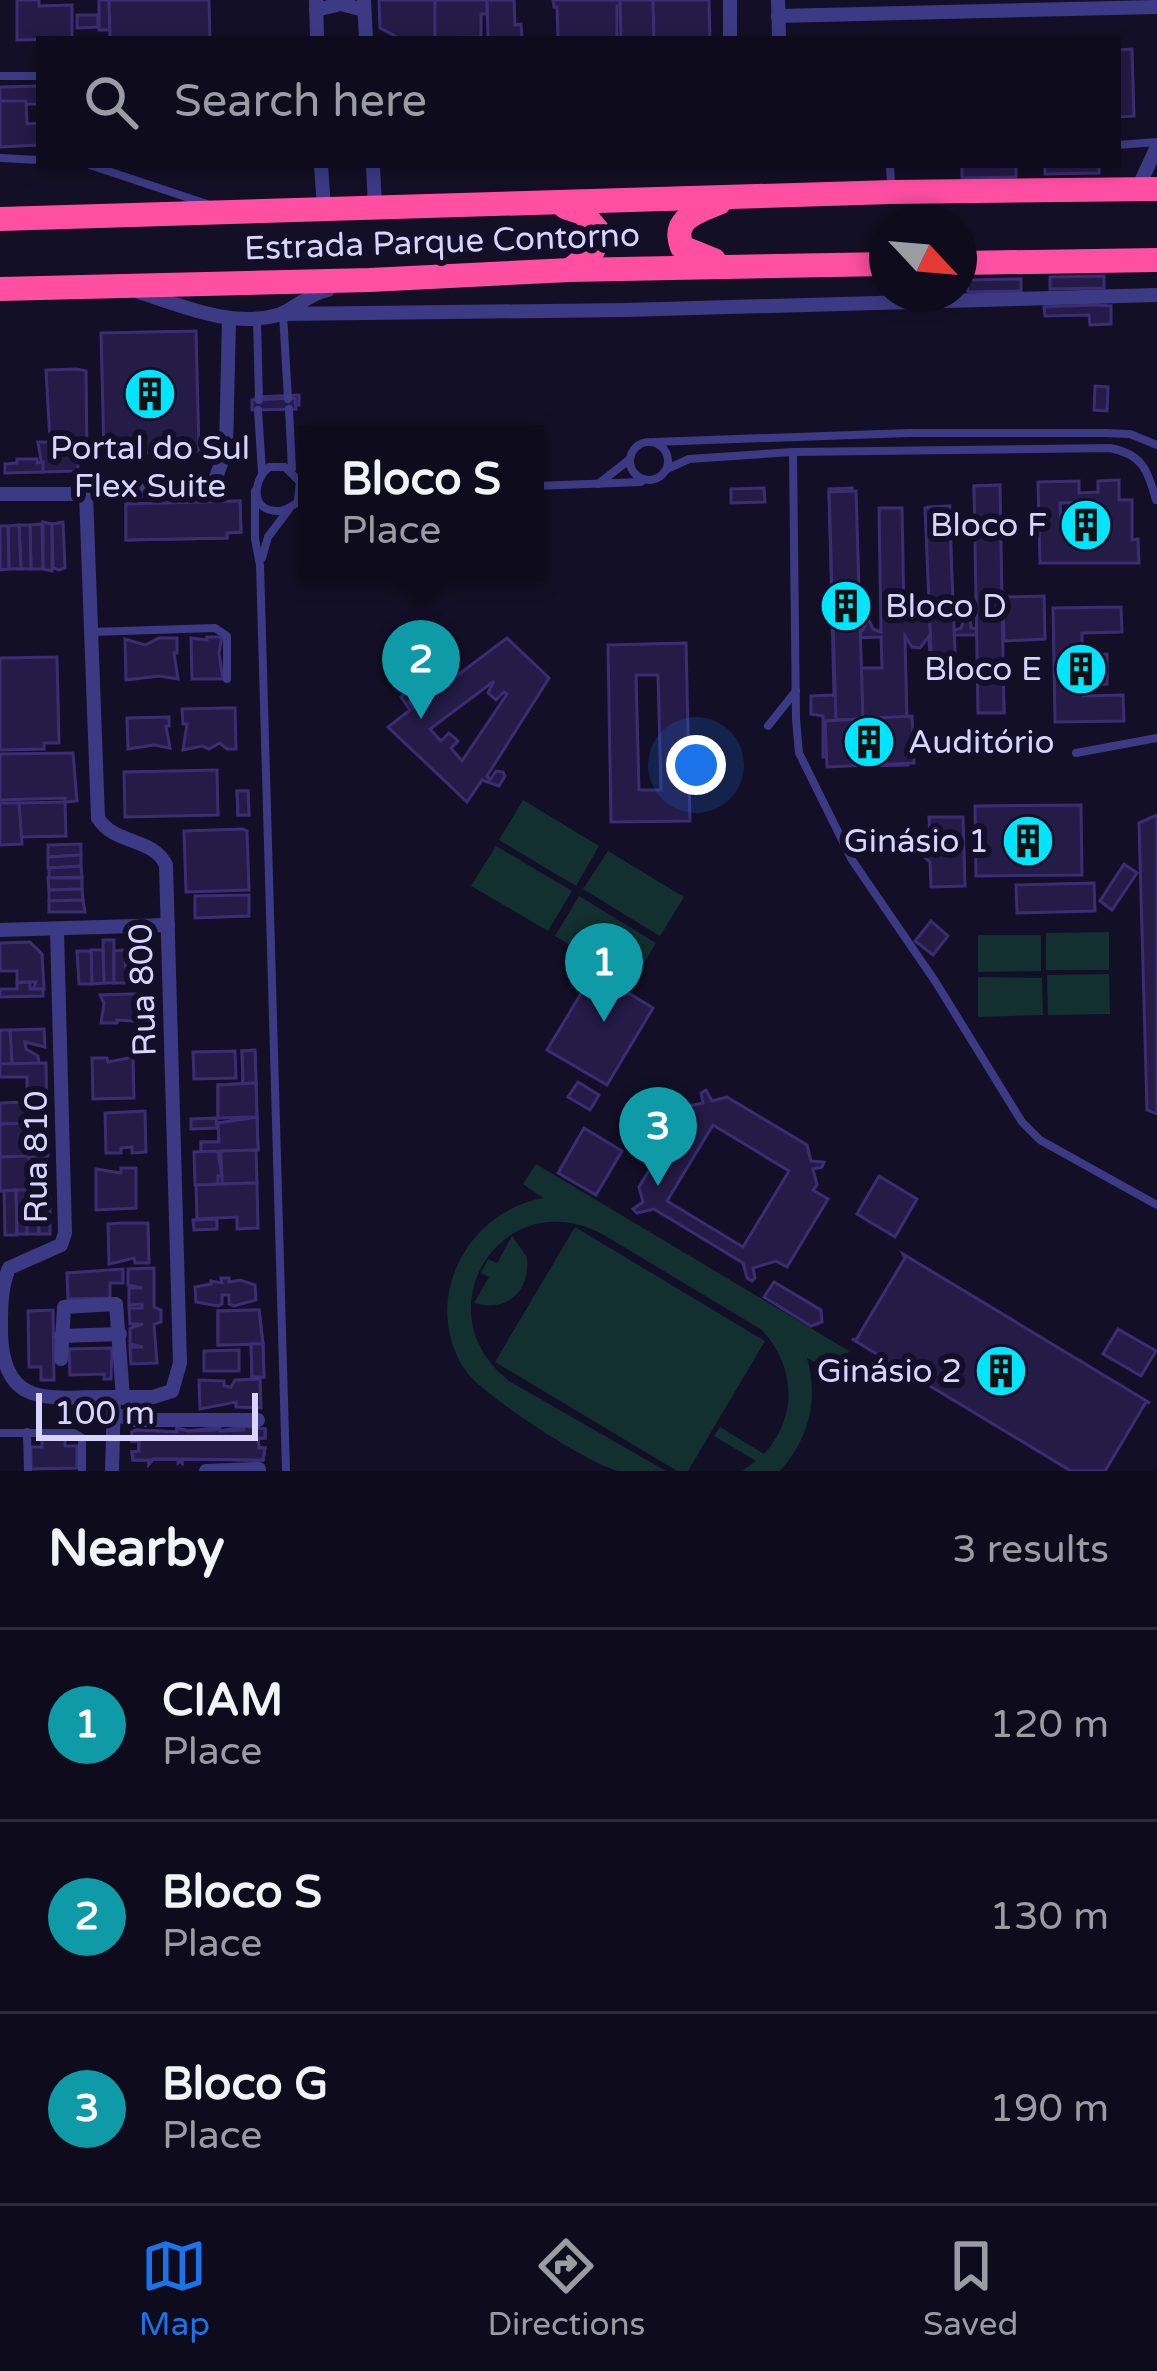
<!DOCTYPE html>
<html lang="en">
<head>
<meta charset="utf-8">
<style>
	body { margin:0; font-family:"Varela Round",sans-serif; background:#1c1929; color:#f1f3f6 }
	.compass { position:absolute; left:869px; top:204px; width:108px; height:108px; border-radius:50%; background:#0e0b1c; box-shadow:0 6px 18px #0003; rotate:116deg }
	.scale { position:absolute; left:36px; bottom:30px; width:222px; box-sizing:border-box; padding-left:12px; border:6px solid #d9d4ff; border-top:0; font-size:33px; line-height:42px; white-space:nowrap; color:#d9d4ff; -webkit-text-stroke:9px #130f26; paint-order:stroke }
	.you { position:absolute; left:696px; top:765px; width:42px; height:42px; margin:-30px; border:9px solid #fff; border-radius:50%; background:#1a73e8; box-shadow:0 0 0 18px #1a73e833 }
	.badge { display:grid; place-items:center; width:78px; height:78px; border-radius:50%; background:#1a73e8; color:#fff; font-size:39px; font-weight:700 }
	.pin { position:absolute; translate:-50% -99px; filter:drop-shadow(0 3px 6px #0008) }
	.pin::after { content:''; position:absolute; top:63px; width:42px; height:36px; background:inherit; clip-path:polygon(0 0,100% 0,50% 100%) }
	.popup { position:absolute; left:298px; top:425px; width:246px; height:156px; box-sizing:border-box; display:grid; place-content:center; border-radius:0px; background:#0e0b1c; filter:drop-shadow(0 3px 9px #0005); font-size:39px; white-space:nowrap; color:#9b9ba3 }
	.popup b { font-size:45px; color:#f1f3f6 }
	.popup::after { content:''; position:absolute; left:50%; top:100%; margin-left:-24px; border:24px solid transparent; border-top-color:#0e0b1c }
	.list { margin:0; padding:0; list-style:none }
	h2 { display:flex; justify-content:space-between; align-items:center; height:156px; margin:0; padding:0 48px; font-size:51px }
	h2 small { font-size:39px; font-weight:400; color:#9b9ba3 }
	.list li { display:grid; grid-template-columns:78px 1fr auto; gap:36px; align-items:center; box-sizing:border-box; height:192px; padding:0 48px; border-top:3px solid #2e2b3b }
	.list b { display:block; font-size:45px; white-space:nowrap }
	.list p { margin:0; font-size:39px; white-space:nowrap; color:#9b9ba3 }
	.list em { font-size:39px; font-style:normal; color:#9b9ba3 }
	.icon { flex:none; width:66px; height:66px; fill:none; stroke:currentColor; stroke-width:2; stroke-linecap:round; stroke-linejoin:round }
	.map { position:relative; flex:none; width:1157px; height:1471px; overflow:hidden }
	.search { position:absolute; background:#0e0b1c; box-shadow:0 6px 18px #0003; left:36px; right:36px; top:36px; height:132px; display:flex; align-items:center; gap:30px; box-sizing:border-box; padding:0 42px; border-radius:0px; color:#9b9ba3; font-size:45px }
	.sheet { height:732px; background:#0e0b1c }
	nav { display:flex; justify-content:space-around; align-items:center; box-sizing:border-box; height:168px; border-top:3px solid #2e2b3b; background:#0e0b1c; font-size:33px; color:#9b9ba3 }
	nav a { display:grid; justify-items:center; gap:6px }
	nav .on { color:#1a73e8 }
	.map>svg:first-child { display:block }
	.green { fill:#12302f }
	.building { fill:#241b47; stroke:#3b2d73; stroke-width:3; fill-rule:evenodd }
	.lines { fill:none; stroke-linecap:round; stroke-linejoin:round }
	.lane { stroke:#3d3a85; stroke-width:8 }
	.street { stroke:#3d3a85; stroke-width:14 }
	.highway { stroke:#ff4fa3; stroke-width:24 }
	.labels { text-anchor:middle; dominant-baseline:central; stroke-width:12; stroke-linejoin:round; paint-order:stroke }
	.street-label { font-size:33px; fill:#d9d4ff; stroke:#130f26 }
	.poi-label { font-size:33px; fill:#d9d4ff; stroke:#130f26; text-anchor:end }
</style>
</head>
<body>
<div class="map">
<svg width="1157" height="1471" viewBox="0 0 1157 1471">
	<rect width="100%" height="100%" fill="#130f26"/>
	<g class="green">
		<path d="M523 800 599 846 576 886 499 840Z"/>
		<path d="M496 846 572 891 548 931 471 886Z"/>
		<path d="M608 851 684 897 660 936 583 889Z"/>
		<path d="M579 896 656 943 632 983 555 936Z"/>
		<path d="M1109 932V970H1046V933Z"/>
		<path d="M978 935H1041V971L978 972Z"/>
		<path d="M1109 974 1110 1014 1048 1015 1047 975Z"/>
		<path d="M978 977 1042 978 1043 1015 978 1017Z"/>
		<path d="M536 1164 849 1351 836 1373 807 1358C819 1399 809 1439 780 1471H742L756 1461 714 1436 720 1427 764 1454C798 1417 796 1367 762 1330L604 1235C504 1180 419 1310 509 1381L666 1471C651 1471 634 1471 619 1471 593 1467 479 1393 465 1370 420 1301 466 1212 543 1198L523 1184Z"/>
		<path d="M575 1227 765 1341 688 1471H677L495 1362Z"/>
		<path d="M512 1236 527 1257C531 1291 507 1313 474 1303L489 1277 481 1273 488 1259 497 1263Z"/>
	</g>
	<g class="building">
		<path d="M17 0H39V6L72 5V39L17 40Z"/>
		<path d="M99 0H109L110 30H99Z"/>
		<path d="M109 0H209L210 39H110Z"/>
		<path d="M379 0H435V38L401 39 380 28Z"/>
		<path d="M435 0H487V14H481V37L435 38Z"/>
		<path d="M487 0H514L515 25 521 24 522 39H488Z"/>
		<path d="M553 0H620L621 5 617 6V39H558L557 7H554Z"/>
		<path d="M620 0H653L654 39H621Z"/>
		<path d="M653 0H709L710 39H654Z"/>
		<path d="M77 15H98V27L77 28Z"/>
		<path d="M1132 49 1134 116 1118 117V50Z"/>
		<path d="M39 86V104L0 105V87Z"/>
		<path d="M0 101H26L27 124 39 123V145L0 147Z"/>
		<path d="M1016 165V177L962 178V166Z"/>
		<path d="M1045 165H1099V173L1045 174Z"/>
		<path d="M1104 276V288L1050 289V277Z"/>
		<path d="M1021 279V291L968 292 967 280Z"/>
		<path d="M1096 305 1111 306V324L1090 325 1089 315 1045 316 1044 307Z"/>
		<path d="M196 331 199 451 104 454 101 333Z"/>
		<path d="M77 369 86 371 87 460H78V471L43 472 38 442H50L46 370Z"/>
		<path d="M1095 386 1108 387 1107 411 1094 410Z"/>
		<path d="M299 395V405L256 406V397Z"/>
		<path d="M295 398 296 409 252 410V400Z"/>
		<path d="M17 459H37V463L43 462V472L5 473V464L17 463Z"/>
		<path d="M1119 480V500H1132V540L1138 539 1139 563H1040L1038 482 1079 481V493L1098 492V481ZM1098 502V521L1061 522 1060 503Z"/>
		<path d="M999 485 1001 599 1040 598 1041 639H1002L1004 712H980L978 635H953L954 672H930L929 636 920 648 912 647 905 636 908 765 862 766V756H855V763H848V756L823 757V716L811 714V696L834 695 829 489 852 488 856 633 863 630 868 618 873 629 881 632 879 508H902L904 612H929L928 507 950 506 953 631 961 628 965 616 970 618 971 628 978 629 974 486ZM881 637 882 668H857L856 638Z"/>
		<path d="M1000 485 1004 713H978L974 486Z"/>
		<path d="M764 488 765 502 731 503V489Z"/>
		<path d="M856 491 863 719 836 720 829 492Z"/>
		<path d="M240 501 241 532 227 533V538L126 540V504Z"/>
		<path d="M240 501 241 532 227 533V538L126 540V504Z"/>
		<path d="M949 506 956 674 932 675 925 508Z"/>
		<path d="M43 522 52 524V571L43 569Z"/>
		<path d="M63 522 65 568 59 570 53 568 52 524Z"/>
		<path d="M42 524 43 569H31L30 525Z"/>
		<path d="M19 525H30L31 569H21Z"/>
		<path d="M19 525 21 569H9L8 526Z"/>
		<path d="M0 526H8L9 569 0 570Z"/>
		<path d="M1044 596 1045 639 1004 641 1003 597Z"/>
		<path d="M1121 607 1122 632 1082 633V655L1107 654V684L1082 685 1083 696 1123 695 1124 721 1055 722 1053 608Z"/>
		<path d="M207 637H222L219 653 223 679H192L191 638 207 640Z"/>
		<path d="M159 638H177V653H174L178 679 159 676 126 680 125 639 145 645Z"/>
		<path d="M507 638 549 678 487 776 490 780 496 771 503 772 505 776 499 786 482 780 467 802 388 727 410 710 401 697 410 688 418 691 409 702 414 708ZM494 681 488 693 496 700 504 692 507 694 462 761 451 748 458 741 449 733 441 741 430 729Z"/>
		<path d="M426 640 438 655 421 668 409 653Z"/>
		<path d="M686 643 690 821 611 822 608 645ZM636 675H658L661 790H639Z"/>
		<path d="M57 657 59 743H44V749L0 750V658Z"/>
		<path d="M226 708H235L236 749H227L220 743 209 749 202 746 183 750 187 724H183L182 709Z"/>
		<path d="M912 716 914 763 827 767 825 721Z"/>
		<path d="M169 717V726H166L170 748 154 745 128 749 127 718Z"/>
		<path d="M73 753 77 801 65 802V798L0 800V754Z"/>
		<path d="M217 770 218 815 125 817 124 772Z"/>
		<path d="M237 791H248L249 815H238Z"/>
		<path d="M237 791H248L249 815H238Z"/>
		<path d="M65 802 66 836 21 837 19 803Z"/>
		<path d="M0 803H19L22 844 0 845Z"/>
		<path d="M1081 805 1082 875 976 876 975 806Z"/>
		<path d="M1157 815V1114L1147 1110 1139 823Z"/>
		<path d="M929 817H963L965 886 931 887 930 862 920 853 922 845 930 841Z"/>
		<path d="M243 829 247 831 249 890 186 892 184 831Z"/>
		<path d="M81 844V855L48 857V845Z"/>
		<path d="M81 855V866L48 868V857Z"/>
		<path d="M1124 864 1137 873 1112 910 1100 901Z"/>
		<path d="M81 866 82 877 49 878V868Z"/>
		<path d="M48 878H82V889L49 890Z"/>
		<path d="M1094 883 1095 911 1017 913 1016 885Z"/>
		<path d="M82 889 83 900 49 901V890Z"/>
		<path d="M249 895V916L195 918V896Z"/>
		<path d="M83 900 85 912H49V901Z"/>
		<path d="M931 921 948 936 933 955 915 941Z"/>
		<path d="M136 937H151V982L137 983Z"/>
		<path d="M103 940H114V983H104Z"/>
		<path d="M30 942 42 954 44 989H33L36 982H17V971H0V943Z"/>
		<path d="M91 950H103L104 983 92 984Z"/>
		<path d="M125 950 126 983H114V951Z"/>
		<path d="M77 951H91L92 984H79Z"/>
		<path d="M594 972 653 1008 607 1085 547 1050Z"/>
		<path d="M30 982V989H43V996L0 997V989H17V983Z"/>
		<path d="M131 994H146L147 1022 117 1020V1023H101L104 1003 100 995Z"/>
		<path d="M44 1029 45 1047 25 1042 26 1049 38 1056 39 1063 12 1064 10 1030Z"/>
		<path d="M0 1030H10L12 1064H0Z"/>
		<path d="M255 1050 256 1083 243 1084 242 1051Z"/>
		<path d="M255 1050 256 1083 243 1084 242 1051Z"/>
		<path d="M235 1051 236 1078 194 1079 193 1052Z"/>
		<path d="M133 1057 134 1098 93 1099 92 1058H107L108 1062Z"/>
		<path d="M46 1063 47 1123 0 1124V1103L27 1102V1077H0V1064Z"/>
		<path d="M578 1082 599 1095 590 1110 568 1097Z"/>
		<path d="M256 1083 257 1117 218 1118V1085Z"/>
		<path d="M256 1083 257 1117 218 1118V1085Z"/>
		<path d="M706 1090 712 1101 727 1097 807 1145 811 1161 824 1162 822 1167 813 1169 817 1185 813 1190 828 1199 787 1267 776 1261 753 1268 755 1278 752 1281 747 1278 743 1263 654 1209 637 1213 633 1209 643 1202 639 1187 688 1106 703 1103 701 1093ZM713 1125 789 1171 743 1247 667 1201Z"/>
		<path d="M145 1111 146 1152 132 1153V1147L121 1148V1153H106L105 1113Z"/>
		<path d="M257 1117 258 1150 201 1152V1142H219L218 1123Z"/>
		<path d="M257 1117 258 1150 201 1152V1142H219L218 1123Z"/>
		<path d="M216 1118 217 1128 191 1129V1119Z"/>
		<path d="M47 1123 48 1156 0 1157V1124Z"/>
		<path d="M584 1128 622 1151 596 1195 558 1173Z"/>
		<path d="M256 1150 257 1183 222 1184 221 1151Z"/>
		<path d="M218 1151 222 1176H218V1184L195 1185 194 1152Z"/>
		<path d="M29 1156 30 1190 0 1191V1157Z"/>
		<path d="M121 1168H136V1208L96 1210V1169L121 1173Z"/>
		<path d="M879 1176 917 1199 895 1237 857 1214Z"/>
		<path d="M257 1183 258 1228 237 1229V1217L197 1219 196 1185Z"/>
		<path d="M16 1190 17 1235H5L4 1191Z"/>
		<path d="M16 1190H27V1234H17Z"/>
		<path d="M27 1190H38L39 1234H27Z"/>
		<path d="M38 1190H50V1234H39Z"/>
		<path d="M217 1219V1229L194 1230 193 1220Z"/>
		<path d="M123 1223H148L149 1263H135L134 1258 109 1264 108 1224Z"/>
		<path d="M903 1254 1150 1403 1146 1402 1105 1471H1071L852 1339 856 1340 863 1328 905 1258Z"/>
		<path d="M154 1268V1307L161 1310V1322L154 1324 157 1363 131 1364 130 1347H143L130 1344V1328L143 1324H130L129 1308H142V1304L129 1305V1288H142L128 1285V1269Z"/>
		<path d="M123 1269V1283H110V1298L68 1299 67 1273Z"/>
		<path d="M221 1278H229V1282L240 1280 255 1285 256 1300 234 1306 229 1304V1295H222V1304L218 1306 196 1302 195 1287 211 1284V1281L222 1283Z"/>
		<path d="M774 1282 821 1310 822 1322 811 1326 764 1297Z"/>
		<path d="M53 1310 54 1380H41V1367H29L28 1311Z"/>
		<path d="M259 1310 263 1344 218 1345V1311Z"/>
		<path d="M259 1310 263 1344 218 1345V1311Z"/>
		<path d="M1118 1329 1156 1351 1141 1376 1103 1354Z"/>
		<path d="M251 1344H263L264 1377H252Z"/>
		<path d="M251 1344H263L264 1377H252Z"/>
		<path d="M112 1348 111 1379H104V1374L70 1375 69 1349Z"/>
		<path d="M239 1350V1371H204V1351Z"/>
		<path d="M260 1379 261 1408 236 1407V1402L200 1409 199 1380 224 1381V1386L231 1387 235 1380Z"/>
		<path d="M244 1426 265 1429V1438H258L259 1448H265L263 1460 182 1459 178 1463V1459H153L149 1464V1460H133L132 1452 139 1451V1441H132V1432L136 1430 177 1432V1428L189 1431 220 1427V1431L241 1427V1430Z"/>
		<path d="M244 1426 265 1429V1438H258L259 1448H265L263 1460 182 1459V1463L178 1459H153L149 1464V1460H133L132 1452 139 1451V1441H132V1432L136 1430 177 1432V1428L188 1431 215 1430V1427L220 1431 244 1430Z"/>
		<path d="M244 1426 265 1429V1438H258L259 1448H265L263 1460 182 1459V1463L178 1459H153L149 1464V1460H133L132 1452 139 1451V1441H132V1432L136 1430 177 1432V1428L188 1431 215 1430V1427L220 1431 244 1430Z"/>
		<path d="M47 1437H61L65 1438V1446H77V1468L31 1469V1447H42V1439Z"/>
	</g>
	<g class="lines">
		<g class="lane">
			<path d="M0 76H39"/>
			<path d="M1118 145 1157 142"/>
			<path d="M0 158 39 160"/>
			<path d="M90 165 207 204"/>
			<path d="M890 165 891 185"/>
			<path d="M283 314 288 399"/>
			<path d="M257 320 259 400"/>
			<path d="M289 409 292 469"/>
			<path d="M258 410 262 472"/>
			<circle cx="649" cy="461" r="19"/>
			<path d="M654 442 909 433H1104L1130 434 1157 445"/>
			<path d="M793 452 796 719 799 753 852 860 935 981 1022 1122 1040 1140 1157 1205"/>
			<path d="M667 469 689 459 793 452 1110 448C1142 454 1148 470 1156 500"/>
			<path d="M598 484 629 460"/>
			<path d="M535 486 641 482"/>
			<path d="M537 486V504"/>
			<path d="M255 491V539L260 565 286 1471"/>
			<path d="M298 500 300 482 285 467H269C252 481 250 512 279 511 291 510 296 501 307 497"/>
			<path d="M262 558 268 537 289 509"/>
			<path d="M92 632 215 628 227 636V679"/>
			<path d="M768 726 796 691"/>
			<path d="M1076 753 1157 738"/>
			<path d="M27 1432 28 1471"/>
			<path d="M0 1433H74L82 1438V1471"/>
		</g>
		<g class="street">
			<path d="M316 0 317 39"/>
			<path d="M364 0 366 39"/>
			<path d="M730 0V39"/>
			<path d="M778 0 779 39"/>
			<path d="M316 10 341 4 364 10"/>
			<path d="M778 16 1157 7"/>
			<path d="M321 165 324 208"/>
			<path d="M373 165 375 207"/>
			<path d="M1137 190 1157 147"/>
			<path d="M139 292C182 306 232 328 278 315 295 309 308 294 328 290"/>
			<path d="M283 314 626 310 1157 295"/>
			<path d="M0 494H86L199 487 215 480 226 450 229 318"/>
			<path d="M86 494 98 818C114 845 153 837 166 865L180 1363 172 1391 153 1397H114L112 1471"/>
			<path d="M0 930 168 925"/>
			<path d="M57 931 65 1233 61 1245 9 1268C0 1290 1 1312 1 1335 4 1412 55 1396 114 1397"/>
			<path d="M61 1336 120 1334"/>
			<path d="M61 1359 64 1307 116 1304 123 1398"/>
			<path d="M114 1414 134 1420H258"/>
			<path d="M206 1471 259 1469"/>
		</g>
		<g class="highway">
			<path d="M565 207 583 213 598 231 593 251 570 270"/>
			<path d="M0 219 892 192 1157 189"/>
			<path d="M714 260 682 247C671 219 697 212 719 203"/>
			<path d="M959 263 1157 260"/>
			<path d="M0 289 370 280 570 270 887 264"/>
		</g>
	</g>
	<defs>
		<g id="building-disc" transform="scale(2.7)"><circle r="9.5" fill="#00e5ff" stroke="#130f26"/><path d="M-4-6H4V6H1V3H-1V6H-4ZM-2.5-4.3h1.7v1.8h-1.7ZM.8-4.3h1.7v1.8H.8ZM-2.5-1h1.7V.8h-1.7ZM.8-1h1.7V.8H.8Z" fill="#111"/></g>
	</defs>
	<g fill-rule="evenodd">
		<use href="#building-disc" x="150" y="394"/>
		<use href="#building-disc" x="1086" y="525"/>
		<use href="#building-disc" x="846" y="606"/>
		<use href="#building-disc" x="1081" y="669"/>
		<use href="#building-disc" x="869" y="742"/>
		<use href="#building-disc" x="1028" y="841"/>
		<use href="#building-disc" x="1001" y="1371"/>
	</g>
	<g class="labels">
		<g class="street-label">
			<text transform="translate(442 242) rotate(-2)">Estrada Parque Contorno</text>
			<text transform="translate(143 990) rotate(-92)">Rua 800</text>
			<text transform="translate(36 1157) rotate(-90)">Rua 810</text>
		</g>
		<g class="poi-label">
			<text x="150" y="448" text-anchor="middle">Portal do Sul<tspan x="150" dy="38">Flex Suite</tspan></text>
			<text x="1047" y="525">Bloco F</text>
			<text x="885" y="606" text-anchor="start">Bloco D</text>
			<text x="1042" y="669">Bloco E</text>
			<text x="908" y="742" text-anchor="start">Auditório</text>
			<text x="989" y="841">Ginásio 1</text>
			<text x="962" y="1371">Ginásio 2</text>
		</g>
	</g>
</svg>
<svg class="compass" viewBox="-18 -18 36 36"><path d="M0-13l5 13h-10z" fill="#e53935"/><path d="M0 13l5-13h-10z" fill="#9b9ba3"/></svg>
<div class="scale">100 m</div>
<div class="you"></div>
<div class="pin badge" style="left:604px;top:1022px;background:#0f9aa8">1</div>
<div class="pin badge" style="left:421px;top:719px;background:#0f9aa8">2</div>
<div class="popup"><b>Bloco S</b>Place</div>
<div class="pin badge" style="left:658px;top:1186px;background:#0f9aa8">3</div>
<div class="search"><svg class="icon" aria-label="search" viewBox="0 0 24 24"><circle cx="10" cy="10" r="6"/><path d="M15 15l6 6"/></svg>Search here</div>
</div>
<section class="sheet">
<h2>Nearby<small>3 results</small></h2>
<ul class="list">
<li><span class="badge" style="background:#0f9aa8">1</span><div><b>CIAM</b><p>Place</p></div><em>120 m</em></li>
<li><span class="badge" style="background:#0f9aa8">2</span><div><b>Bloco S</b><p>Place</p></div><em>130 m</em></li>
<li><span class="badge" style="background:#0f9aa8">3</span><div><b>Bloco G</b><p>Place</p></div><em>190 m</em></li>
</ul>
</section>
<nav>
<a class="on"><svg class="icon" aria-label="map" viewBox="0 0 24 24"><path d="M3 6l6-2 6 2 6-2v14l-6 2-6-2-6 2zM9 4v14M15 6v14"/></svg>Map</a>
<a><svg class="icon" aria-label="directions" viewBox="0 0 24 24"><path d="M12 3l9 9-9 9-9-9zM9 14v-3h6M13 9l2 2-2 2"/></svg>Directions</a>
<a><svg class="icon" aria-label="saved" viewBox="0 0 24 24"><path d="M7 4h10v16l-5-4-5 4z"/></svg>Saved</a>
</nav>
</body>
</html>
